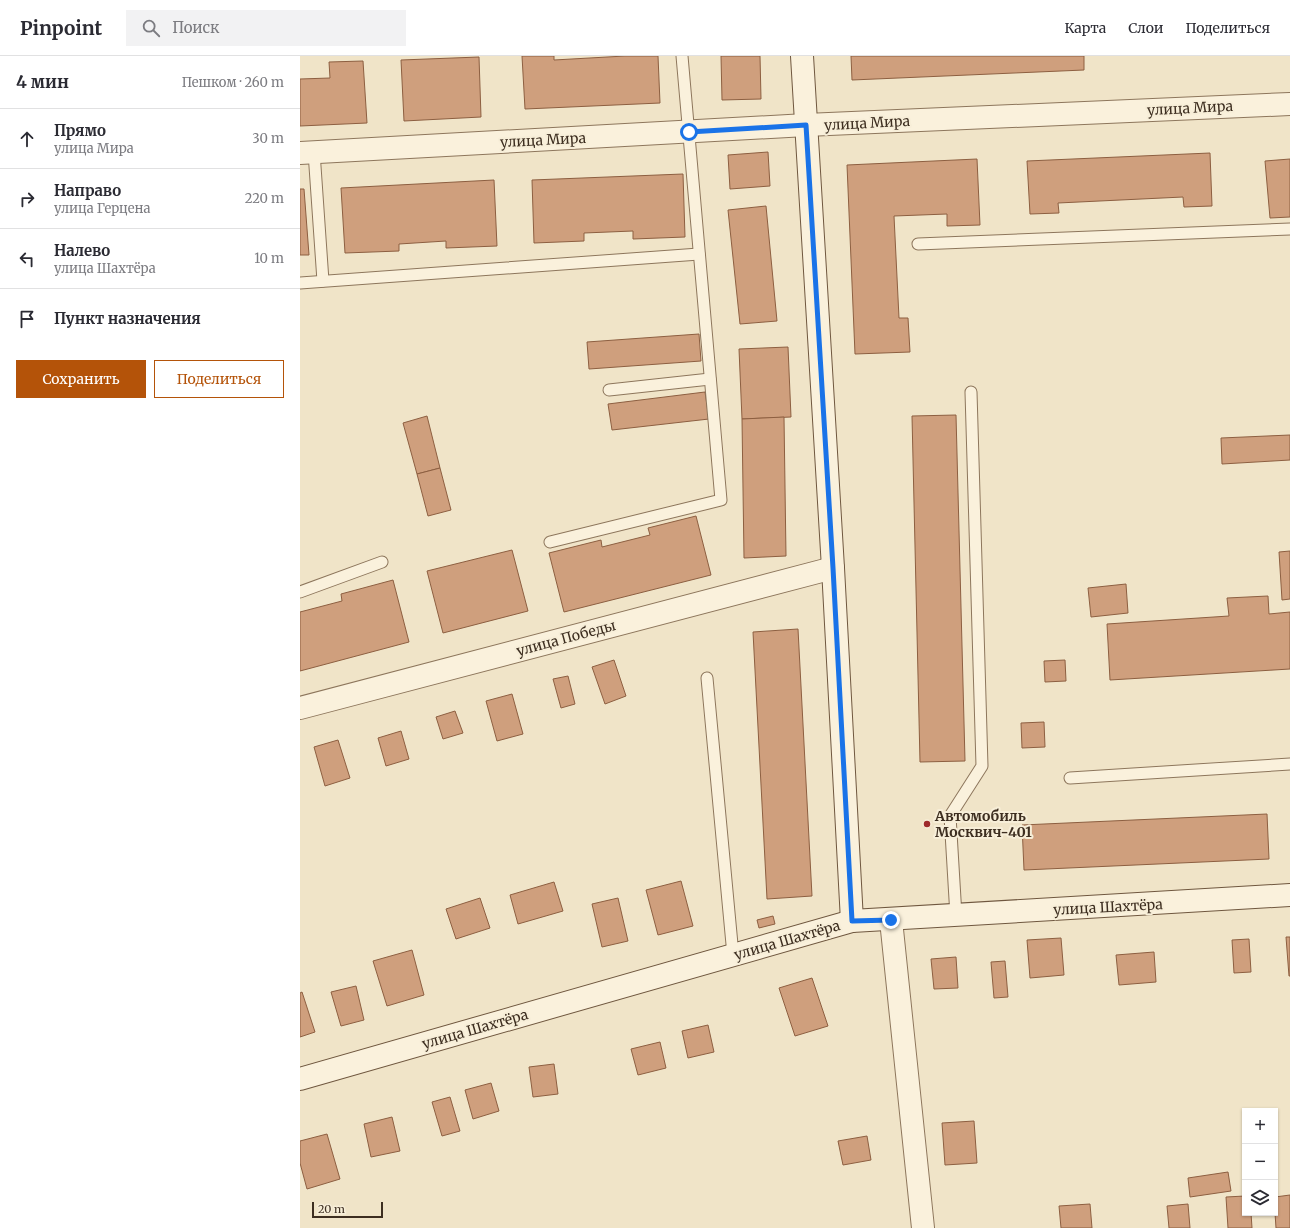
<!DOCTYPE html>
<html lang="ru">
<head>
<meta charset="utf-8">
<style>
	body { margin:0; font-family:Merriweather,serif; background:#f2f2f3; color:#2b2b33 }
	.controls { position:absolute; right:12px; bottom:12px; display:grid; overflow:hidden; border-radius:0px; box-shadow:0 1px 3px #0004 }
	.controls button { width:36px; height:36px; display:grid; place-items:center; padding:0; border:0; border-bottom:1px solid #e1e1e2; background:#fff; color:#2b2b33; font:20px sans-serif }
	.scale { position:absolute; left:12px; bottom:10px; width:71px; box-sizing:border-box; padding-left:4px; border:2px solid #3d2e20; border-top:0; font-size:11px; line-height:14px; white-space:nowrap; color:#3d2e20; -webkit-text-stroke:3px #f7eed8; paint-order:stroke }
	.stop { position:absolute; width:12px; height:12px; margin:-9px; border:3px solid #1a73e8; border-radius:50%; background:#fff }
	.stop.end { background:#1a73e8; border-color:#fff; box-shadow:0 1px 4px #0008 }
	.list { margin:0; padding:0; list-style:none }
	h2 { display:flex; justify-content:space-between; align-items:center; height:52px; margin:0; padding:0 16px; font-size:17px }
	h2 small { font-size:13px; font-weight:400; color:#7c7c81 }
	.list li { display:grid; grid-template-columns:26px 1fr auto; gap:12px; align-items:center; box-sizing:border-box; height:60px; padding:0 16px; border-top:1px solid #e1e1e2 }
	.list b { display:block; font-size:15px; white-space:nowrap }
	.list p { margin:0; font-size:13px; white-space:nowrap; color:#7c7c81 }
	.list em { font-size:13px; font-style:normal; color:#7c7c81 }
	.actions { display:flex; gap:8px; padding:12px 16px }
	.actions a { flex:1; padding:9px 0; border:1px solid #b45309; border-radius:0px; text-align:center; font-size:14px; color:#b45309 }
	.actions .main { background:#b45309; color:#fff }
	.icon { flex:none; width:22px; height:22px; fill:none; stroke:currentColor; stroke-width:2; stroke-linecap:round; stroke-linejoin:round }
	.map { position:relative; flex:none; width:990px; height:1172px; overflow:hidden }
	header { display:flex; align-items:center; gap:24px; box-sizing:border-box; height:56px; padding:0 20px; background:#fff; border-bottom:1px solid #e1e1e2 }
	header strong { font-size:19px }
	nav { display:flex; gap:22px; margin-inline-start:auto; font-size:14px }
	.search { width:280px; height:36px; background:#f2f2f3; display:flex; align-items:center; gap:10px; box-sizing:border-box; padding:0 14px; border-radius:0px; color:#7c7c81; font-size:15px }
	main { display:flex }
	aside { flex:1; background:#fff }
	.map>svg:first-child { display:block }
	.building { fill:#cf9f7d; stroke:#8d5f41 }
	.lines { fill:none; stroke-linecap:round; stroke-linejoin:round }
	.lane-casing { stroke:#8d765c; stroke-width:13 }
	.street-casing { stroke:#8d765c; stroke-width:24 }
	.secondary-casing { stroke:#6f573f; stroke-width:24 }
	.lane { stroke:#faf1dc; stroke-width:11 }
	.street { stroke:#faf1dc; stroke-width:22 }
	.secondary { stroke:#faf1dc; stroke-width:22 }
	.route { stroke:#1a73e8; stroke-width:5 }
	.poi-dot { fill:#9e2a2b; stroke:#f7eed8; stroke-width:1.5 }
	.labels { text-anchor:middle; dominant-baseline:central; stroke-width:4; stroke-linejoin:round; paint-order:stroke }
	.street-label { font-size:14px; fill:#3d2e20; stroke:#f7eed8 }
	.poi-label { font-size:14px; font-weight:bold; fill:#3d2e20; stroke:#f7eed8; text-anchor:start }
</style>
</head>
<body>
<header>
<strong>Pinpoint</strong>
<div class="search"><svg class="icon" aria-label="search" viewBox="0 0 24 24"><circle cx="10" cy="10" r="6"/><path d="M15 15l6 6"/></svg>Поиск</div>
<nav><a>Карта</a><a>Слои</a><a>Поделиться</a></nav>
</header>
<main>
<aside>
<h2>4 мин<small>Пешком · 260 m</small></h2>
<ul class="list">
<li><svg class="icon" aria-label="ahead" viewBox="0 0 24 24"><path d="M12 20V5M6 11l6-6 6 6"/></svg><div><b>Прямо</b><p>улица Мира</p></div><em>30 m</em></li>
<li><svg class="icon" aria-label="right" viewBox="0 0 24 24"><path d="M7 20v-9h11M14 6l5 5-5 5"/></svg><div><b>Направо</b><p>улица Герцена</p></div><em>220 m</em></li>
<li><svg class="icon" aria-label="left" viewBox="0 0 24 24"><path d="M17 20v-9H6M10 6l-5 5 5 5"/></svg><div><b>Налево</b><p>улица Шахтёра</p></div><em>10 m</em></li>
<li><svg class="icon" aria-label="arrive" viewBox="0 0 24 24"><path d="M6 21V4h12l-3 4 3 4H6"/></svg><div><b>Пункт назначения</b></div></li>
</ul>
<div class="actions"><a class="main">Сохранить</a><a>Поделиться</a></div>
</aside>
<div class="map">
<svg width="990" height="1172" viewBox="0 0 990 1172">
	<rect width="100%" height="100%" fill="#f0e4c8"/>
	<g class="building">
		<path d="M222 0H254V4L325 0H358L360 47 225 53Z"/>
		<path d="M421 0H460L461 43 422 44Z"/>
		<path d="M551 0H784V14L552 24Z"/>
		<path d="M179 1 181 61 104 65 101 4Z"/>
		<path d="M63 5 67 67 0 70V23L30 22 29 6Z"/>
		<path d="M468 96 470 130 430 133 428 99Z"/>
		<path d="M910 97 912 150 884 151 883 141 758 147 759 157 730 158 727 105Z"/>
		<path d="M677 103 680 169 647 170V158L594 160 599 262H608L610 296 555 298 547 109Z"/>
		<path d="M990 103V161L970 162 965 105Z"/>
		<path d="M383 118 385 181 333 183V175L284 177V185L234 187 232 124Z"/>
		<path d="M194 124 197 190 146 192V185L99 188V195L45 197 41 132Z"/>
		<path d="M0 133H4L9 199H0Z"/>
		<path d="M466 150 477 265 440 268 428 154Z"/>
		<path d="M399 278 401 305 289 313 287 286Z"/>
		<path d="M488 291 491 361 442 363 439 293Z"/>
		<path d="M405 336 409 363 312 374 308 348Z"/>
		<path d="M656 359 665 705 620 706 612 360Z"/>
		<path d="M127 360 140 412 117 418 103 367Z"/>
		<path d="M484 361 486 500 444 502 442 363Z"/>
		<path d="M990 379V404L922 408 921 382Z"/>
		<path d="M140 412 151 454 128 460 117 418Z"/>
		<path d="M396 460 411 519 264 556 249 497 301 484 302 491 350 479 348 472Z"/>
		<path d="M212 494 228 555 143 577 127 515Z"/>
		<path d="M990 495V543L982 544 979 496Z"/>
		<path d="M93 524 109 586 0 615V556L42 545 41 538Z"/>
		<path d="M826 528 828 557 791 561 788 532Z"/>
		<path d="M968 540 969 558 990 556V613L810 624 807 568 929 560 927 542Z"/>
		<path d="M498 573 512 840 467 843 453 576Z"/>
		<path d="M314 604 326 640 305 648 292 611Z"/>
		<path d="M765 604 766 625 745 626 744 605Z"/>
		<path d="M268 620 275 648 261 652 253 623Z"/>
		<path d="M212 638 223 678 197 685 186 645Z"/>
		<path d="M155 655 163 677 143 683 136 661Z"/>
		<path d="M744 666 745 691 722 692 721 667Z"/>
		<path d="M101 675 109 703 86 710 78 682Z"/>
		<path d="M38 684 50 722 25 730 14 691Z"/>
		<path d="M967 758 969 803 724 814 722 769Z"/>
		<path d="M381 825 393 870 358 879 346 834Z"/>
		<path d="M254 826 263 855 218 868 210 839Z"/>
		<path d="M180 842 190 872 156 883 146 853Z"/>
		<path d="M318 842 328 885 302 891 292 848Z"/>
		<path d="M473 860 475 868 459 872 457 864Z"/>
		<path d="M986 881H990V920H989Z"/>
		<path d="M761 882 764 919 730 922 727 884Z"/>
		<path d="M949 883 951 916 934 917 932 884Z"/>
		<path d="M112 894 124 939 87 950 73 905Z"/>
		<path d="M854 896 856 926 819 929 816 899Z"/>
		<path d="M656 901 658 932 634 933 631 903Z"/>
		<path d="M705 905 708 941 694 942 691 906Z"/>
		<path d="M512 922 528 970 495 980 479 932Z"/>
		<path d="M56 930 64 964 41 970 31 936Z"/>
		<path d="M2 936 15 976 0 981V937Z"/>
		<path d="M408 969 414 996 388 1002 382 975Z"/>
		<path d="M360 986 366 1012 338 1019 331 993Z"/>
		<path d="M254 1008 258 1038 233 1041 229 1011Z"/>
		<path d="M191 1027 199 1055 173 1063 165 1034Z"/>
		<path d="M150 1041 160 1075 142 1080 132 1046Z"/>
		<path d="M92 1061 100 1095 71 1101 64 1068Z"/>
		<path d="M674 1065 677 1107 645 1109 642 1067Z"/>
		<path d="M27 1078 40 1123 7 1133 0 1107V1085Z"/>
		<path d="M567 1080 571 1104 543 1109 538 1085Z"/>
		<path d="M928 1116 931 1135 890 1141 888 1122Z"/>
		<path d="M990 1139V1172H976L975 1157V1141Z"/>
		<path d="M945 1140V1157H951L952 1172H928L926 1141Z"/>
		<path d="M790 1148 792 1172H761L759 1150Z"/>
		<path d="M888 1148 890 1172H869L867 1150Z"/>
	</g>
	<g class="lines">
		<g class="lane-casing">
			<g id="lane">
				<path d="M14 96 23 225"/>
				<path d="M618 188 990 173"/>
				<path d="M0 227 399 198"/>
				<path d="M309 334 410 323"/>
				<path d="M250 486 421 444 382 0"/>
				<path d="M0 536 82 506"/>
				<path d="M407 622 433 899"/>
				<path d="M770 722 990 708"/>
				<path d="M656 860 650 760 682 710 671 336"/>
			</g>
		</g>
		<g class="street-casing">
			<g id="street">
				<path d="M0 97 506 69 990 48"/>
				<path d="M0 652 533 512"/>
				<path d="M591 864 623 1172"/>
			</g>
		</g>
		<g class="secondary-casing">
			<g id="secondary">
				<path d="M502 0 533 512 552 865"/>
				<path d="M0 1023 552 865 990 839"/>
			</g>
		</g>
		<use href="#lane" class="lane"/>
		<use href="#street" class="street"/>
		<use href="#secondary" class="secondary"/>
	</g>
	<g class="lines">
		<path class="route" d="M389 76 506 69 533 512 552 865 591 864"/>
	</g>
	<circle class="poi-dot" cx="627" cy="768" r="4"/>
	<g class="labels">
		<g class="street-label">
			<text transform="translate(890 52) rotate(-3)">улица Мира</text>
			<text transform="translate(567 67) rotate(-3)">улица Мира</text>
			<text transform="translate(243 84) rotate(-3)">улица Мира</text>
			<text transform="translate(266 582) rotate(-15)">улица Победы</text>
			<text transform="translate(808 851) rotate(-3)">улица Шахтёра</text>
			<text transform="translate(487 884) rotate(-16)">улица Шахтёра</text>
			<text transform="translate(175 973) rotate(-16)">улица Шахтёра</text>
		</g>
		<g class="poi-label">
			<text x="635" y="760">Автомобиль<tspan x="635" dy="16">Москвич-401</tspan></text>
		</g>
	</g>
</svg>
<div class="controls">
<button>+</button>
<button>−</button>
<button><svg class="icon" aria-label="layers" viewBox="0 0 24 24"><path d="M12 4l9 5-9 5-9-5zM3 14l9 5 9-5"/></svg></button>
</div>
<div class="scale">20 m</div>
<div class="stop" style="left:389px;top:76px"></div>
<div class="stop end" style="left:591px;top:864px"></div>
</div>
</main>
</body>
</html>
